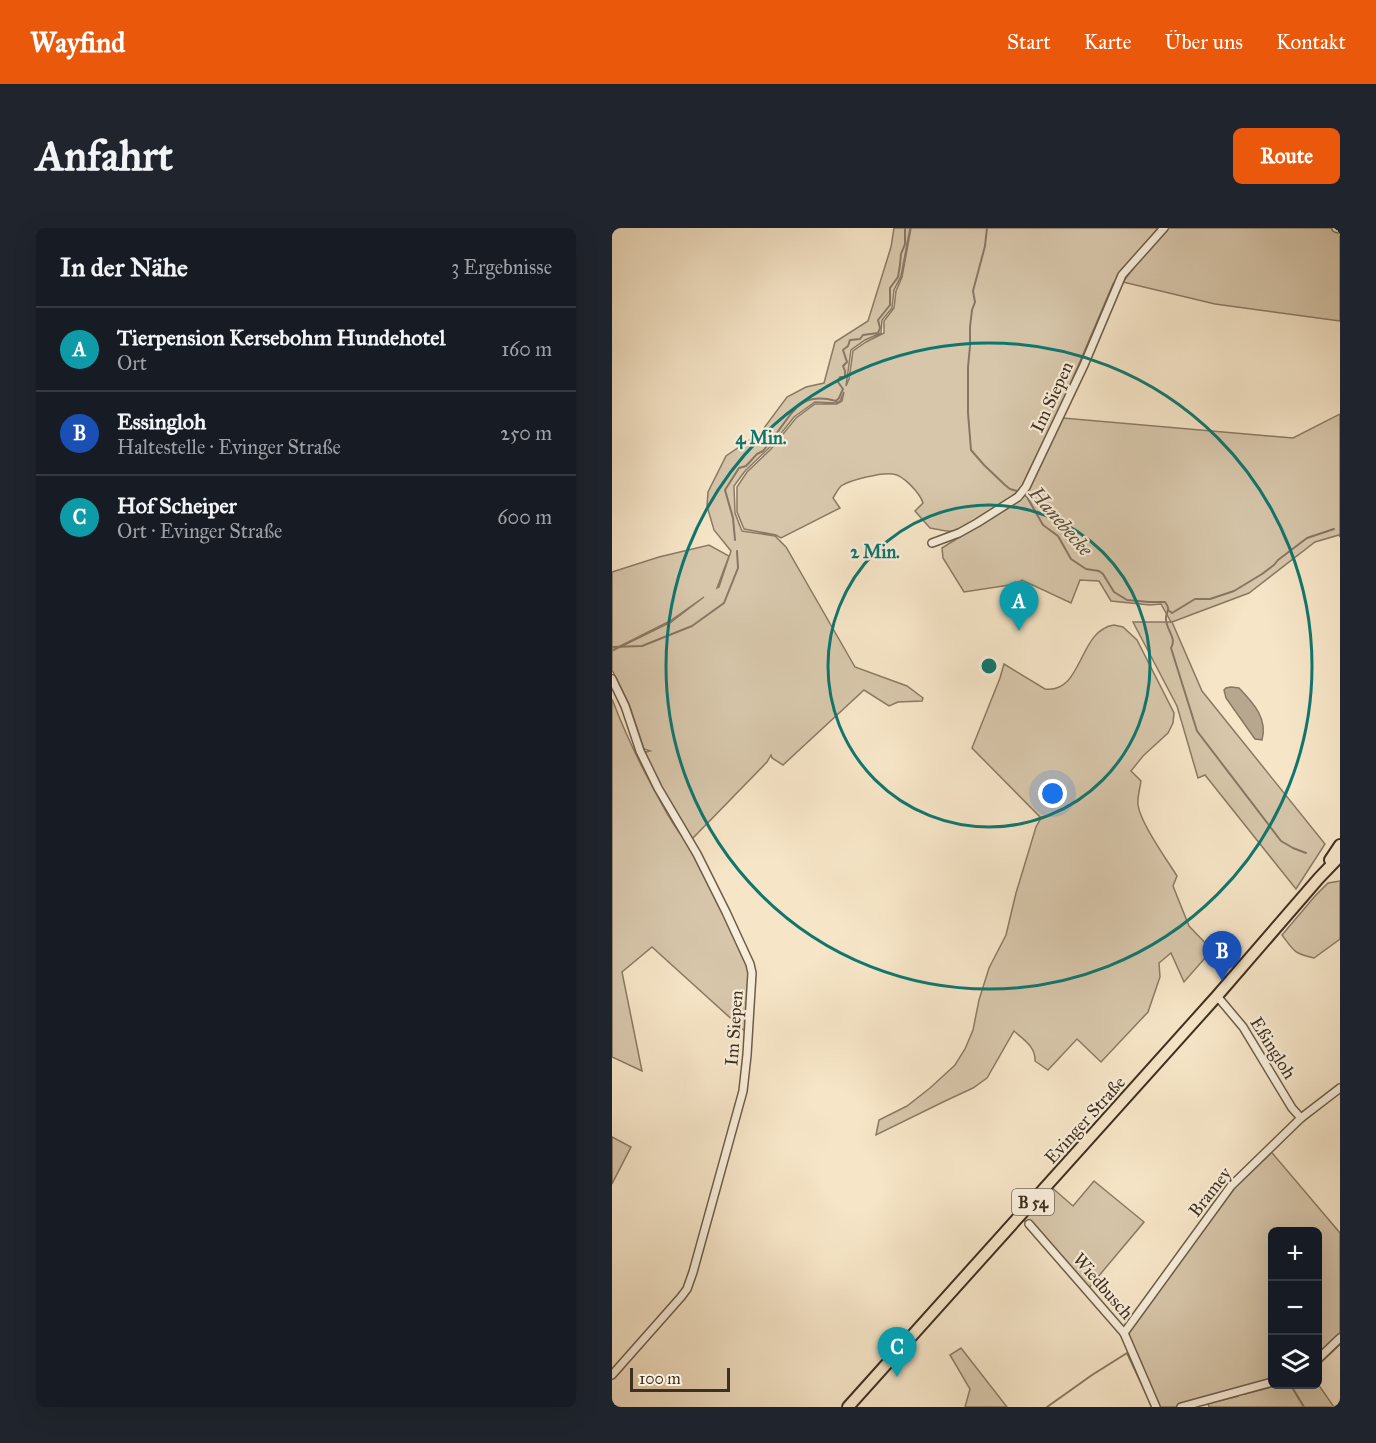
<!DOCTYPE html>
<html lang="de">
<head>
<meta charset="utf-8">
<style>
	body { margin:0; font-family:"IM FELL Great Primer",serif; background:#20242c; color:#f1f3f6 }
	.controls { position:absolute; right:18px; bottom:18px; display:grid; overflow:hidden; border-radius:9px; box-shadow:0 6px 24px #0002 }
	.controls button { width:54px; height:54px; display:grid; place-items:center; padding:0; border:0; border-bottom:2px solid #363941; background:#171b24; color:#f1f3f6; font:30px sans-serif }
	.scale { position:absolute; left:18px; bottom:15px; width:100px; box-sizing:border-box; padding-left:6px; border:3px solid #3e2f1f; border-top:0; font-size:16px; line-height:21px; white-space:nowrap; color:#3e2f1f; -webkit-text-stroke:4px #f9eedb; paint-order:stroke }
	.you { position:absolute; left:441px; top:566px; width:21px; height:21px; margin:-15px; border:4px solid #fff; border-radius:50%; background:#1a73e8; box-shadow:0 0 0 9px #1a73e833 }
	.badge { display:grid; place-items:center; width:39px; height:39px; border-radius:50%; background:#ea580c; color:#fff; font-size:20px; font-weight:700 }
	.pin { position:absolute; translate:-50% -50px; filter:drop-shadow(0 2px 3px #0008) }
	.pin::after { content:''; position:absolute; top:32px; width:21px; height:18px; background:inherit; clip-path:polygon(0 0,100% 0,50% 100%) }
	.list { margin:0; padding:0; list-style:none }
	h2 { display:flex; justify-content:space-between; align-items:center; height:78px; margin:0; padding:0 24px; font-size:26px }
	h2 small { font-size:20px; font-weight:400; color:#9ea1a6 }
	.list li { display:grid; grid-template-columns:39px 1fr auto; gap:18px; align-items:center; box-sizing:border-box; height:84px; padding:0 24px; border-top:2px solid #363941 }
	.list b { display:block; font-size:22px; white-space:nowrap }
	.list p { margin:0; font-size:20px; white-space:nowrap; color:#9ea1a6 }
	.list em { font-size:20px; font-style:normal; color:#9ea1a6 }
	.icon { flex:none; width:33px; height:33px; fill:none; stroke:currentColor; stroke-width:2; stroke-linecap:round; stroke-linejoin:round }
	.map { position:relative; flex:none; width:728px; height:1179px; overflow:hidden; border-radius:9px }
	header { display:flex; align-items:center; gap:36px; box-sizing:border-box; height:84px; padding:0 30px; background:#ea580c; color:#fff }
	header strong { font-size:28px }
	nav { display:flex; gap:33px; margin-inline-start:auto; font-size:21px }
	.intro { display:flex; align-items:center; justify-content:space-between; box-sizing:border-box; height:144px; padding:0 36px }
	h1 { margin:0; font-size:42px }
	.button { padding:15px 27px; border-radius:9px; background:#ea580c; color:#fff; font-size:21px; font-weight:700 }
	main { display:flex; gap:36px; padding:0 36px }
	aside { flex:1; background:#171b24; border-radius:9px; box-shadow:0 6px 24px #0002 }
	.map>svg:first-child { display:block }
	.green { fill:#d7c6aa; stroke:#8a7a64; stroke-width:1.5 }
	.water { fill:#b7a78e; stroke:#877762; stroke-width:1.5 }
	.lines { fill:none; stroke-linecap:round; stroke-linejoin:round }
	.stream { stroke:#877762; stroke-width:2 }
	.street-casing { stroke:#6c5c49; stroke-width:10 }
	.primary-casing { stroke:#3e2f1f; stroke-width:14 }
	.street { stroke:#f9eedb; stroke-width:7 }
	.primary { stroke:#f6e5c7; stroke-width:10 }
	.ring { fill:none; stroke:#0f766e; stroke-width:3 }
	.labels { text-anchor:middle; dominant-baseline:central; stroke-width:4.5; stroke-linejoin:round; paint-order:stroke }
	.shield { fill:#f9eedb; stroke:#766857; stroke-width:1.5 }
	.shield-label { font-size:16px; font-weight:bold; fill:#3e2f1f }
	.street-label { font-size:18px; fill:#3e2f1f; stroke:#f9eedb }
	.water-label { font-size:20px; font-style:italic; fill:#5c4d3b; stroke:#f9eedb }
	.centre { fill:#0f766e; stroke:#f9eedb; stroke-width:3 }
	.ring-label { font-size:18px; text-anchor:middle; font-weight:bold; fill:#0f766e; stroke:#f9eedb; stroke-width:4.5; stroke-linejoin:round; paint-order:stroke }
</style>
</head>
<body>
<header>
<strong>Wayfind</strong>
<nav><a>Start</a><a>Karte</a><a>Über uns</a><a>Kontakt</a></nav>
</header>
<div class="intro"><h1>Anfahrt</h1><a class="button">Route</a></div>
<main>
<aside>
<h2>In der Nähe<small>3 Ergebnisse</small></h2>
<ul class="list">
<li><span class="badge" style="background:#0f9aa8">A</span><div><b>Tierpension Kersebohm Hundehotel</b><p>Ort</p></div><em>160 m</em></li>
<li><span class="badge" style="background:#1a4fb4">B</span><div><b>Essingloh</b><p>Haltestelle · Evinger Straße</p></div><em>250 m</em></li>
<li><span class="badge" style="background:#0f9aa8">C</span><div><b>Hof Scheiper</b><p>Ort · Evinger Straße</p></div><em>600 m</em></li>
</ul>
</aside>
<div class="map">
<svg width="728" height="1179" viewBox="0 0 728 1179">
	<rect width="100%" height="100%" fill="#f6e5c7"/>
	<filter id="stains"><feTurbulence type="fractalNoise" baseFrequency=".00333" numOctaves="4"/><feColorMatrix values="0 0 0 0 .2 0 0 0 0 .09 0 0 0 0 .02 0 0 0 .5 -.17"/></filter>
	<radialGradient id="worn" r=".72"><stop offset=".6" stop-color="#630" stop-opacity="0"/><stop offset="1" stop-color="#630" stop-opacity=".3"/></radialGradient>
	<g class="green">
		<path d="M282 0H298L289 48 282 62 280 80 270 92 269 105 253 112 239 122 234 158 237 151 241 123 254 114 272 105V93L282 80 284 63 290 49 299 0H546L501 56 452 171 409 260C400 270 353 303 341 303 334 304 325 301 318 300L303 283 311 275C308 265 291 247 281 246 270 244 238 252 229 258 226 261 224 265 221 270L228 280 169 310 164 307 132 301 125 284V259L135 244 159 221 184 190 203 176H225L230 173 232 164 228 173 224 175 203 174 182 189 158 219 133 243 122 258 123 285 130 303 163 308 174 319 243 439 295 458 311 470 310 473 286 474 277 478 252 462 171 537 160 530 159 527 155 534 80 611 78 610 46 556 33 527 34 524 38 523 32 521 17 476 0 442V423L59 394 92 369 58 393 0 422V344L47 329 97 317 117 328 105 360 107 359 119 323 102 302 95 278 96 264 114 228 149 204 175 169 194 159 212 155 223 114 256 93 279 19Z"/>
		<path d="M554 0H722L728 1V93L603 76 511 54 526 34Z"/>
		<path d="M728 186V309L727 307 703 314 637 365 560 394 590 463 713 616 684 661 593 547 586 550 565 478 521 394H559L549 376 538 377 499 373 487 353 468 352 459 375 410 352 404 356 352 364 331 330 330 320 402 275 415 262 451 190 681 210Z"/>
		<path d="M502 397 511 399 525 412 562 485 561 495 556 505 531 528 519 543 529 553C528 560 525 570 526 577 528 594 555 632 565 648L561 658 577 698 600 722 572 754 559 725 547 735 548 749 536 784 489 834 465 811 436 842 423 833C424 819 411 811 402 803L375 850 361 860 331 874 264 907 267 892 295 878 318 860 343 837 353 821 361 802 367 772 377 740 394 707 404 665 424 599 429 590 360 520 388 450 392 436 433 461C471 466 466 402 502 397Z"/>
		<path d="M0 471C11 500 24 528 39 556 50 577 61 598 76 616L136 735 139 748 136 806 40 719 10 744 30 843 0 829Z"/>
		<path d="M728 653V711L702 730C681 725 683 724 670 707L703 668 716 655Z"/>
		<path d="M0 909 19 919 0 956Z"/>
		<path d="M656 920 728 1005V1110L706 1131V1004H660V1156H706L722 1179H597L595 1171 569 1179H544L512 1105 619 958Z"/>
		<path d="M482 953 532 994 475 1062 409 989 437 957 461 978Z"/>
		<path d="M349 1120 395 1179H353L358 1161 338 1127Z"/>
	</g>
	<path class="water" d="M619 459 627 460C641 475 656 490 650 512L643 511 614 470 612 462 614 460Z"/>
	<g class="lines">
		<g class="stream">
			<path d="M375 0 373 18 361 63 363 74 360 82 358 99V118L356 139V185L359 222 372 237 393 257 398 261 409 264 415 269 431 297 446 308 459 331 474 341 487 343 491 346 502 364 515 372 537 374H553C560 383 553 383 554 392 555 403 565 410 559 420L585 503 669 613 681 620 694 625"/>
			<path d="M123 312 121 290 113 262 127 240 134 238 145 226 151 223 155 218V212L161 210C181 185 187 163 224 173L227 170 231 161 226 154 228 149H233V143L231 138 235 134 231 122 236 118 238 112 248 111 251 107 266 105 268 100 266 92 278 77V60L286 49 288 37 289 26 293 16V0"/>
			<path d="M556 382 560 385 583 371H598L622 363 650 346 662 337 666 332 695 310 722 301"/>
			<path d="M0 419 30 418 80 398 112 375 126 340 125 323"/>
			<path d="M706 1137 728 1116"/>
			<path d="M678 1156 692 1179"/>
			<path d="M632 1166 670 1156"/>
			<path d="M593 1176 626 1168"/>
			<path d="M435 1179 480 1147 515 1125 539 1176"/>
		</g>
		<g class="street-casing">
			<g id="street">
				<path d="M724 0 728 1"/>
				<path d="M320 315 347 305 365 295 406 269 414 259 472 137 510 47 552 0"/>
				<path d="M0 451 13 478 28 523 46 560 85 626 114 684 138 736 140 745 135 827 131 863 81 1044 75 1061 69 1069 0 1147"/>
				<path d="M605 768 631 799 680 880 689 890"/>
				<path d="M417 996 512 1105 544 1179"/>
				<path d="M512 1105 619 958 689 890 728 860"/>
				<path d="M706 1131 728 1110"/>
				<path d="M569 1179 660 1154"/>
			</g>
		</g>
		<g class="primary-casing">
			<g id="primary">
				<path d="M718 632 728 617"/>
				<path d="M236 1179 605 768 707 650 728 628"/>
			</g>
		</g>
		<use href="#street" class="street"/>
		<use href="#primary" class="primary"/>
	</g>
	<g class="ring">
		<circle cx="377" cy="438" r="161"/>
		<circle cx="377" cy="438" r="323"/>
	</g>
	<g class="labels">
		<rect class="shield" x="400" y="961" width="42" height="26" rx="4.5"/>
		<g class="shield-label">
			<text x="421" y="974">B 54</text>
		</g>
		<g class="street-label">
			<text transform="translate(440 169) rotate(-65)">Im Siepen</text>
			<text transform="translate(122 800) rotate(-86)">Im Siepen</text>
			<text transform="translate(661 820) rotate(58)">Eßingloh</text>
			<text transform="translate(473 892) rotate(-48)">Evinger Straße</text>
			<text transform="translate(598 964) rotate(-52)">Bramey</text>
			<text transform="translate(491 1058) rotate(49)">Wiedbusch</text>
		</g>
		<g class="water-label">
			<text transform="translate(449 293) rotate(49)">Hanebecke</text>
		</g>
	</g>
	<circle cx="377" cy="438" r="9" class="centre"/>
	<g class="ring-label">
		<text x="149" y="216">4 Min.</text>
		<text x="263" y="330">2 Min.</text>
	</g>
	<rect width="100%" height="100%" filter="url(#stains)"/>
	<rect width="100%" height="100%" fill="url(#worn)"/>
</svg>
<div class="controls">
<button>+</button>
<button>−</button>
<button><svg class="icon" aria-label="layers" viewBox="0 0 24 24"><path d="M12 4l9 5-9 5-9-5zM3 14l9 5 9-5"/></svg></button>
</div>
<div class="scale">100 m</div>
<div class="you"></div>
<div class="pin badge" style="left:407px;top:403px;background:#0f9aa8">A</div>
<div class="pin badge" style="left:610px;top:753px;background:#1a4fb4">B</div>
<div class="pin badge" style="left:285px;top:1149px;background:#0f9aa8">C</div>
</div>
</main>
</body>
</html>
